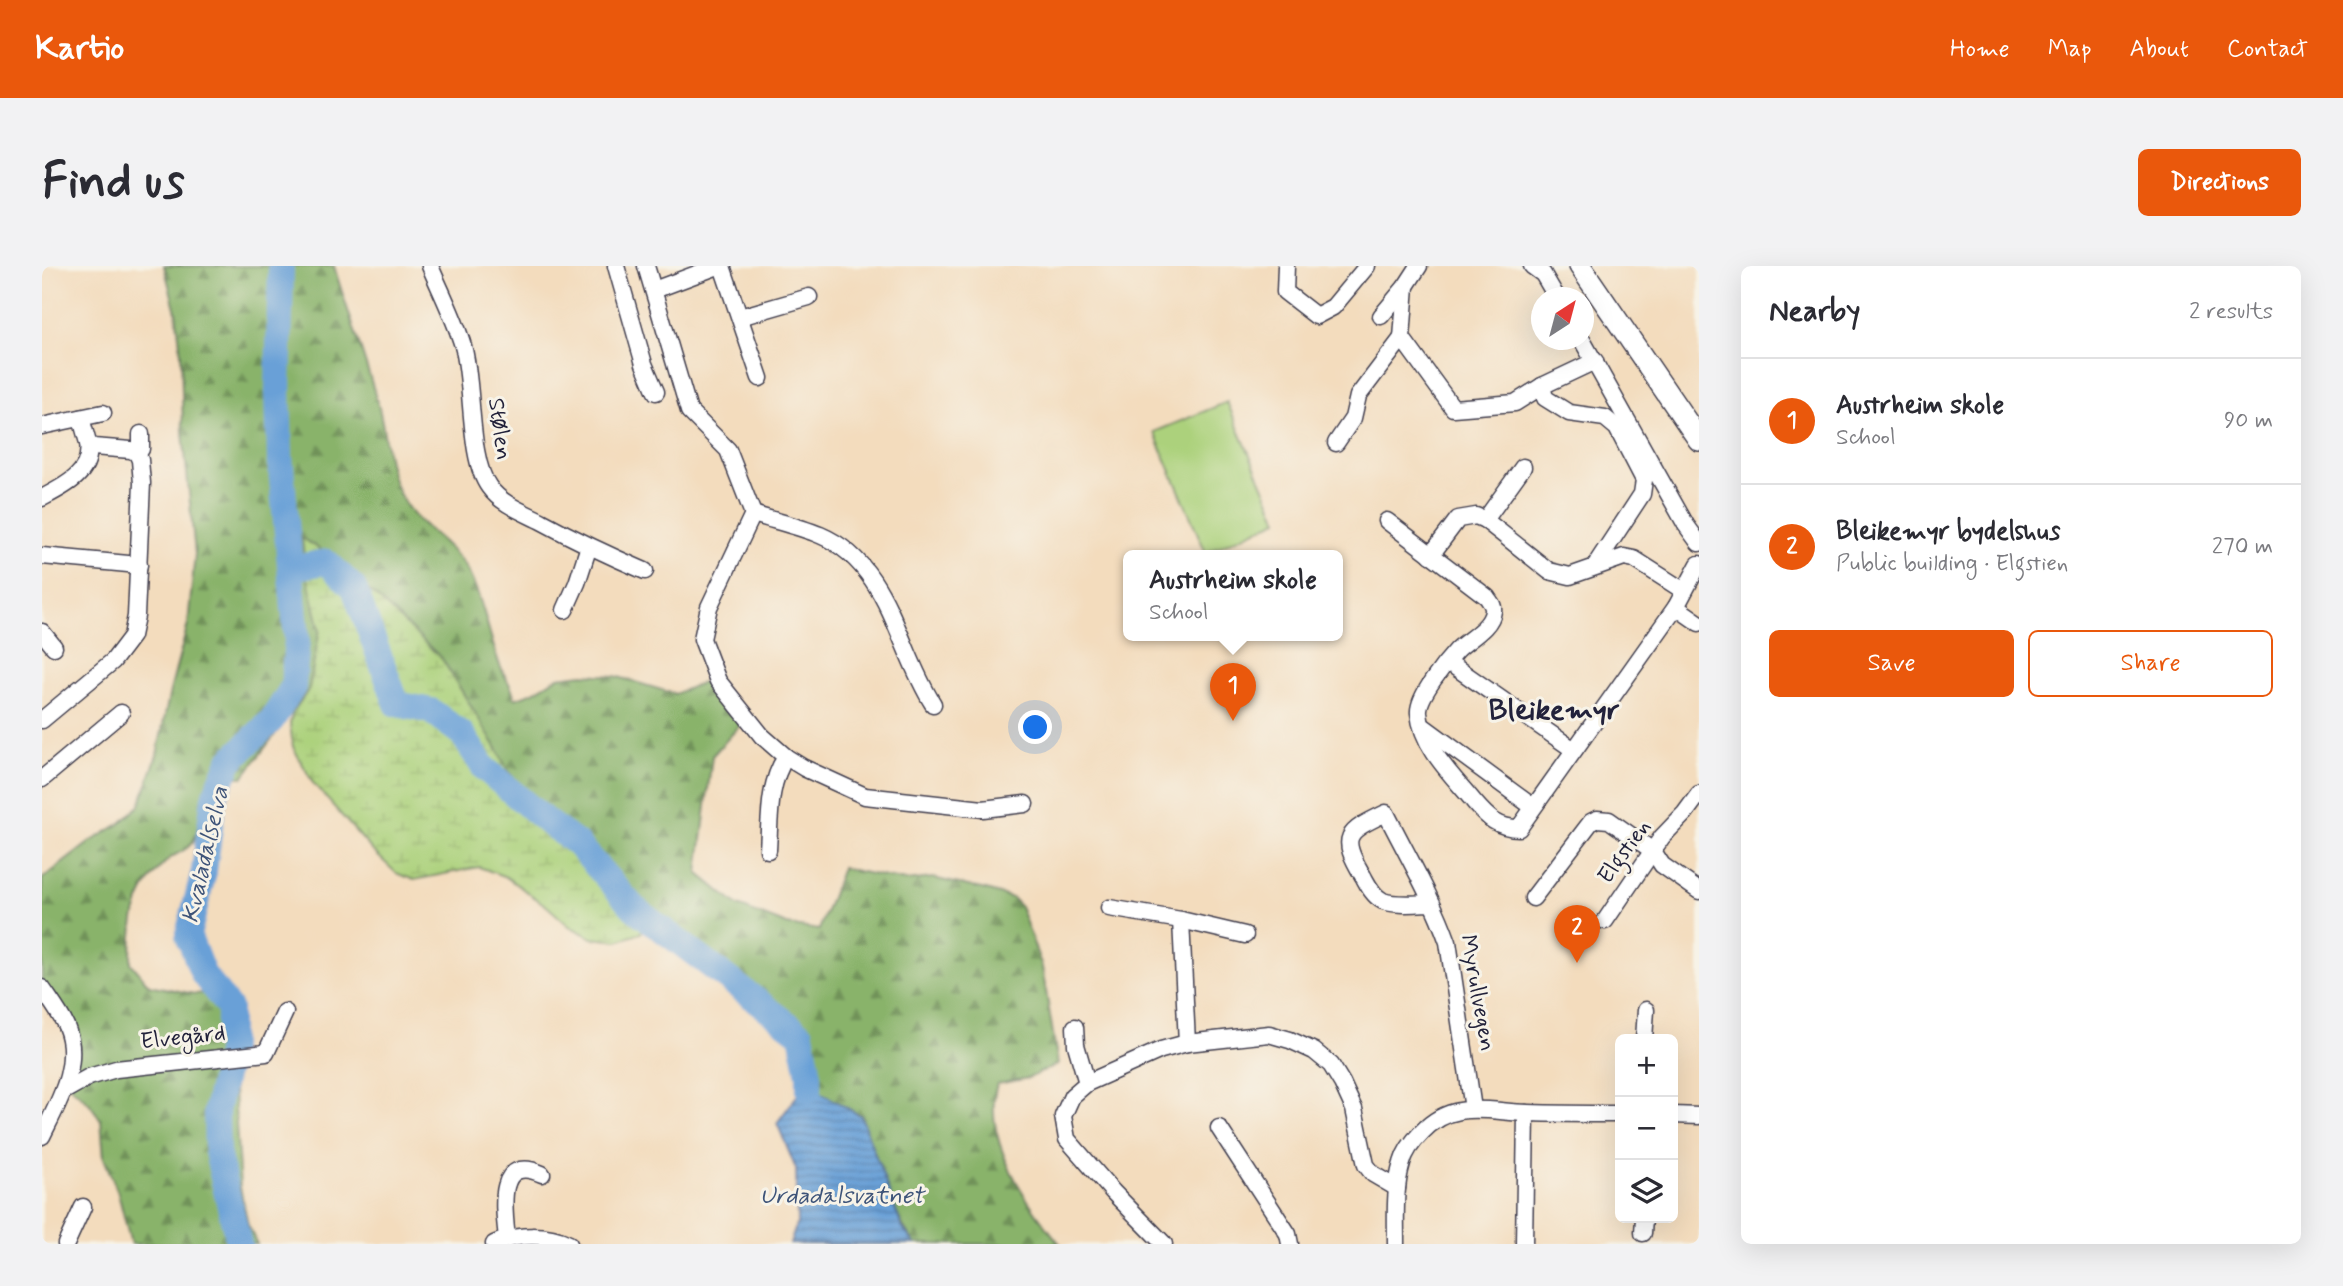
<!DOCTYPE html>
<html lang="en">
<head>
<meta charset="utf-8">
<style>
	body { margin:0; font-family:Mynerve,sans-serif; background:#f2f2f3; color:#2b2b33 }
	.controls { position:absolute; right:21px; bottom:21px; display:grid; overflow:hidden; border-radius:10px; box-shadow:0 7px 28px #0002 }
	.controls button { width:63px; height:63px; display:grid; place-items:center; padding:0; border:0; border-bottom:2px solid #e1e1e2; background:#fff; color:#2b2b33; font:35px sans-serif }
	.compass { position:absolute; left:1489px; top:21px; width:63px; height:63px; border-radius:50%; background:#fff; box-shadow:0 7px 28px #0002; rotate:36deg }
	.you { position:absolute; left:994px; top:462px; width:24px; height:24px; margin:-18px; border:5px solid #fff; border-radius:50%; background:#1a73e8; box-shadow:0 0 0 10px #1a73e833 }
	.badge { display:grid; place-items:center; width:46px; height:46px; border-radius:50%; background:#ea580c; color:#fff; font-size:23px; font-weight:700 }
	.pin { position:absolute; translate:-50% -58px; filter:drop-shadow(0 2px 4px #0008) }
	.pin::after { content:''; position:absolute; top:37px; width:24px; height:21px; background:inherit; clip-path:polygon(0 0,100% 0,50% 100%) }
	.popup { position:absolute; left:1081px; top:284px; width:220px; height:91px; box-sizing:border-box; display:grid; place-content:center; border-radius:10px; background:#fff; filter:drop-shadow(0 2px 5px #0005); font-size:23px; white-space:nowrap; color:#7c7c81 }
	.popup b { font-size:26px; color:#2b2b33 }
	.popup::after { content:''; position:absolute; left:50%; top:100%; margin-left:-14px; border:14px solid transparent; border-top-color:#fff }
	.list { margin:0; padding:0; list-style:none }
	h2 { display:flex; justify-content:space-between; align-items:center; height:91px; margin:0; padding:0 28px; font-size:30px }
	h2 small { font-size:23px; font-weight:400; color:#7c7c81 }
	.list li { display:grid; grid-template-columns:46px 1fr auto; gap:21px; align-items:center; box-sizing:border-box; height:126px; padding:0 28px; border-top:2px solid #e1e1e2 }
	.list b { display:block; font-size:26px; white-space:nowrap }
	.list p { margin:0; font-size:23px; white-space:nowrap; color:#7c7c81 }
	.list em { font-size:23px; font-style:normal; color:#7c7c81 }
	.actions { display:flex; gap:14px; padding:21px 28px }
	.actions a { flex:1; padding:16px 0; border:2px solid #ea580c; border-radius:10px; text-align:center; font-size:24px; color:#ea580c }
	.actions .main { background:#ea580c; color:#fff }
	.icon { flex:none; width:38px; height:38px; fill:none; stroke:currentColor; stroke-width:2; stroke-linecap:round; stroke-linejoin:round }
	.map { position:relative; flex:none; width:1657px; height:978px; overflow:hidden; border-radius:10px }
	header { display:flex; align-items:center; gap:42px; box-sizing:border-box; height:98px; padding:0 35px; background:#ea580c; color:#fff }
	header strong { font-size:33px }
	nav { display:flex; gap:38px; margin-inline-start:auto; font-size:24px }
	.intro { display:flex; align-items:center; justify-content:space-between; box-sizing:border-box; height:168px; padding:0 42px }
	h1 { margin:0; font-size:49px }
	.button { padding:18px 32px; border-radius:10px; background:#ea580c; color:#fff; font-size:24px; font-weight:700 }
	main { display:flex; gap:42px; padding:0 42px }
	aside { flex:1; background:#fff; border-radius:10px; box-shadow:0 7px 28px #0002 }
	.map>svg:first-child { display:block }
	.forest { fill:url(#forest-firs); stroke:#566a53; stroke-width:2 }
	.wetland { fill:url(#wetland-marsh); stroke:#677a5b; stroke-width:2 }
	.park { fill:#acd17b; stroke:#677a5b; stroke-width:2 }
	.water { fill:url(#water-rules); stroke:#466189; stroke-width:2 }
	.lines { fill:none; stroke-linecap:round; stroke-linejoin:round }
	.river { stroke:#69a0d7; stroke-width:26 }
	.minor-casing { stroke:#413e4e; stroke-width:19 }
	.major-casing { stroke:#413e4e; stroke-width:24 }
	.minor { stroke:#fff; stroke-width:16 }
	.major { stroke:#fff; stroke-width:21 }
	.labels { text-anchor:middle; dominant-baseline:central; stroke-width:6; stroke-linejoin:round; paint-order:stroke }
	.street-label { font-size:23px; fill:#22223b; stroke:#f7f3e8 }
	.water-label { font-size:24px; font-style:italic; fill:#3e5479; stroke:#f7f3e8 }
	.district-label { font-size:30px; font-weight:bold; fill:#22223b; stroke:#f7f3e8 }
</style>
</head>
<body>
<header>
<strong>Kartio</strong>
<nav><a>Home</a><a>Map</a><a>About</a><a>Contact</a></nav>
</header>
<div class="intro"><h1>Find us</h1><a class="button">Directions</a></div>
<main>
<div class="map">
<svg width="1657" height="978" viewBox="0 0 1657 978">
	<defs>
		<pattern id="forest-firs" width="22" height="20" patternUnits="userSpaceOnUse" patternTransform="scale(1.75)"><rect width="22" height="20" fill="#89b36b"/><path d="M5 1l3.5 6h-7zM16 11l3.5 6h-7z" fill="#709159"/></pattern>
		<pattern id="wetland-marsh" width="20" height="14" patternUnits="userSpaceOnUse" patternTransform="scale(1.75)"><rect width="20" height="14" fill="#acd17b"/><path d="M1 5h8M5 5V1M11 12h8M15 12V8" fill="none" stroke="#94b36b"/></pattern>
		<pattern id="water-rules" width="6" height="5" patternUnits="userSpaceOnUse" patternTransform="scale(1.75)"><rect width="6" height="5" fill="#69a0d7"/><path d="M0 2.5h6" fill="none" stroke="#5682b0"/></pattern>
	</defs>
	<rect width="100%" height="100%" fill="#f7f3e8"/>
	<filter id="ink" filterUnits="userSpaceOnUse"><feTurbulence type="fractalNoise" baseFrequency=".0143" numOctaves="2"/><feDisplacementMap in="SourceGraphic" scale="14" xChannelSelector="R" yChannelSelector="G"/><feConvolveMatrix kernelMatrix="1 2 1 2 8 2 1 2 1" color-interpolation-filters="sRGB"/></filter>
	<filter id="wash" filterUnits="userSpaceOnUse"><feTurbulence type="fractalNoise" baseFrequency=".00686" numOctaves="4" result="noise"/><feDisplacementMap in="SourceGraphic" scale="28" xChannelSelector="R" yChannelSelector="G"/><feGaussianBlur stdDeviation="1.57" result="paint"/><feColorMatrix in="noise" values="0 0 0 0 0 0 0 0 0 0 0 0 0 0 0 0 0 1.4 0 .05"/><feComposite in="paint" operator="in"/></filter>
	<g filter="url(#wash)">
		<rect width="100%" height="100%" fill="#f3dcbd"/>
		<path class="forest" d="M122 0H292C306 48 324 94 337 142 344 169 344 198 356 225 372 260 401 269 422 299 439 325 446 365 456 394 460 408 470 419 473 433L491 426 516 411 541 408 573 410 633 428 671 412 702 455 670 490 656 607 696 640 745 659 777 664 800 602 863 615 891 612 944 624 970 632 978 640 1000 701 1016 798 987 812 955 818C939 872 985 938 1018 978H873L771 822 767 824V809L759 768 592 642 534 577 505 555 466 505 452 478 400 393 341 337 274 281 261 273 263 300 278 363 267 423 201 511H193C179 523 167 536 158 553 155 560 155 572 149 578 144 585 133 588 127 593 93 624 89 654 89 697L107 719 153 728 177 726 187 742 198 921 206 959 215 978H89L76 927 62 892 59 854 47 837 26 818 38 783 37 777 29 774 0 726V613L48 576 79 557 98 539 115 489 128 425 146 358 153 288 141 167 139 87 134 46Z"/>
		<path class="wetland" d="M260 272 274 281 341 337 400 393 452 478 466 505 505 555 534 577 578 628 592 642 605 651 599 667 576 675 550 672 527 660 506 641 464 611 437 601 372 614 354 607 330 584 271 517 251 481 248 457 251 446 267 423 278 363 263 300Z"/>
		<path class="park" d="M1185 136 1236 254 1164 287 1112 166Z"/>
		<path class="water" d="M771 822 819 850 860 961 873 978H748L755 957 754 903 735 857 754 831Z"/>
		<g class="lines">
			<g class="river">
				<path d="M249 302 285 296 312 322 355 438 389 445 420 468 442 502 505 556 534 577 592 642 759 768 767 809V824"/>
				<path d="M197 978 175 886 174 845 187 788V742L161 708 146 669 162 605 172 532 188 495 230 454 251 421 255 374 238 191 236 126 239 0"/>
			</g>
		</g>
	</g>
	<g filter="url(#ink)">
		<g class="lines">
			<g class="minor-casing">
				<g id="minor">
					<path d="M388 0C399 26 413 53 421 80 432 118 426 193 447 221 460 239 482 246 501 256 534 274 568 290 603 305"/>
					<path d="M574 0 602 98 614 126"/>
					<path d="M604 0 647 145 686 184 711 248"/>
					<path d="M680 0 718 112"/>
					<path d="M1244 0 1243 26 1274 50 1291 41 1325 0"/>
					<path d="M1377 0 1364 20 1360 72 1411 142 1473 137 1500 120 1553 95"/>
					<path d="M1490 0 1501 8 1515 32"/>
					<path d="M612 24 676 0"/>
					<path d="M1339 50 1364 20"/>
					<path d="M698 51 767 31"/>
					<path d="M1540 74 1644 259 1657 277"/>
					<path d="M1500 120 1503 132 1527 147 1563 152 1575 162 1602 214 1600 228 1556 295 1557 299"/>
					<path d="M0 160 61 147"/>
					<path d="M1294 177 1311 152 1316 130 1360 72"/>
					<path d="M95 187 99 183V168"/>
					<path d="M0 232C23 220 51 207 46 177"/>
					<path d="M711 248 667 341 660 373 676 415 720 470 744 491 762 502 823 530 941 543 983 538"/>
					<path d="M711 248C733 255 756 260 778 269 847 298 855 382 891 438"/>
					<path d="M1443 254 1481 201"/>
					<path d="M1345 255 1445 331C1448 336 1452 339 1451 345 1449 362 1426 373 1415 384 1404 396 1375 431 1377 447 1380 482 1412 511 1433 537 1446 552 1456 562 1477 562L1634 341 1657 298"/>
					<path d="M1389 289 1416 253 1434 250 1443 254 1507 305 1528 310 1582 291 1592 293 1642 325"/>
					<path d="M0 290 97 299"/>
					<path d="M1634 341 1657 357"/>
					<path d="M523 344 535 317 547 280"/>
					<path d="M0 366 12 381"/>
					<path d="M1406 396 1532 484"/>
					<path d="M0 454 71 395 90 370 94 350 100 217 98 194 95 187 89 184 51 181 46 177 39 152"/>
					<path d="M1382 461 1491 541"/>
					<path d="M0 513 79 447"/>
					<path d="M726 584C728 553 726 517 744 491"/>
					<path d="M1491 632 1549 556 1555 553 1567 554 1611 585 1620 599 1657 625"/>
					<path d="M1390 637C1375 637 1354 640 1341 635 1331 630 1326 619 1321 610 1297 570 1304 566 1344 547 1365 589 1390 631 1406 676L1431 843"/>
					<path d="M1067 642 1139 654 1203 669"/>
					<path d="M1139 654 1145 777"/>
					<path d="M1563 655 1620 571 1643 547 1657 528"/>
					<path d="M0 722C8 734 18 747 24 760 40 798 16 837 0 870"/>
					<path d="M1033 761 1034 779 1045 817"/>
					<path d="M1602 773 1604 744"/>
					<path d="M22 825 47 811 74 803 224 787 243 746"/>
					<path d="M1631 849 1657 850"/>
					<path d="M1177 862 1246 968 1248 978"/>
					<path d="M1601 967 1602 952"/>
					<path d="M465 972C462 945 453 887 500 908"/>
					<path d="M24 978 41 941"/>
					<path d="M452 978C474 968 505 967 527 978"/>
					<path d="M1122 978 1071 926 1025 873 1021 850 1030 830 1045 817 1119 784 1145 777 1227 768 1248 774 1272 785 1289 799 1300 817 1312 843 1324 899 1331 908 1355 922"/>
					<path d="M1354 978C1354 951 1352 923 1360 897 1363 885 1371 875 1380 866 1411 833 1446 846 1486 847 1517 848 1548 848 1578 848"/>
					<path d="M1482 978 1484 847"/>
				</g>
			</g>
			<g class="major-casing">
				<path id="major" d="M1538 0 1657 174"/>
			</g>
			<use href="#minor" class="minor"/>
			<use href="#major" class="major"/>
		</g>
	</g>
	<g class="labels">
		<g class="street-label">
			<text transform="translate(457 163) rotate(82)">Stølen</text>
			<text transform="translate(1583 586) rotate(-54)">Elgstien</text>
			<text transform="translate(1435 727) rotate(80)">Myrullvegen</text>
			<text transform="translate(141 772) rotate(-6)">Elvegård</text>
		</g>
		<g class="water-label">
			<text transform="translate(164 589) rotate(-77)">Kvaladalselva</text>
			<text x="800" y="930">Urdadalsvatnet</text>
		</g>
		<g class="district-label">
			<text x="1512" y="444">Bleikemyr</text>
		</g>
	</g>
</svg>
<div class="controls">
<button>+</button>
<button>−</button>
<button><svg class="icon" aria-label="layers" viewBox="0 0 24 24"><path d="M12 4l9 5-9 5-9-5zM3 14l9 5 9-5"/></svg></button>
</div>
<svg class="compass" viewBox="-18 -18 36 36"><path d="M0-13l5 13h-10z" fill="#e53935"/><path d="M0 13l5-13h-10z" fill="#7c7c81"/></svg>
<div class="you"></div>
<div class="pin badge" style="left:1191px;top:455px">1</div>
<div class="popup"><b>Austrheim skole</b>School</div>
<div class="pin badge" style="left:1535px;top:697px">2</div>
</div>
<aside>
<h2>Nearby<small>2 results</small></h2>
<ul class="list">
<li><span class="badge">1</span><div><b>Austrheim skole</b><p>School</p></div><em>90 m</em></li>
<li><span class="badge">2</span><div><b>Bleikemyr bydelshus</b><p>Public building · Elgstien</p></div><em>270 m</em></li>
</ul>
<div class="actions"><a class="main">Save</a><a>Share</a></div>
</aside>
</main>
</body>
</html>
